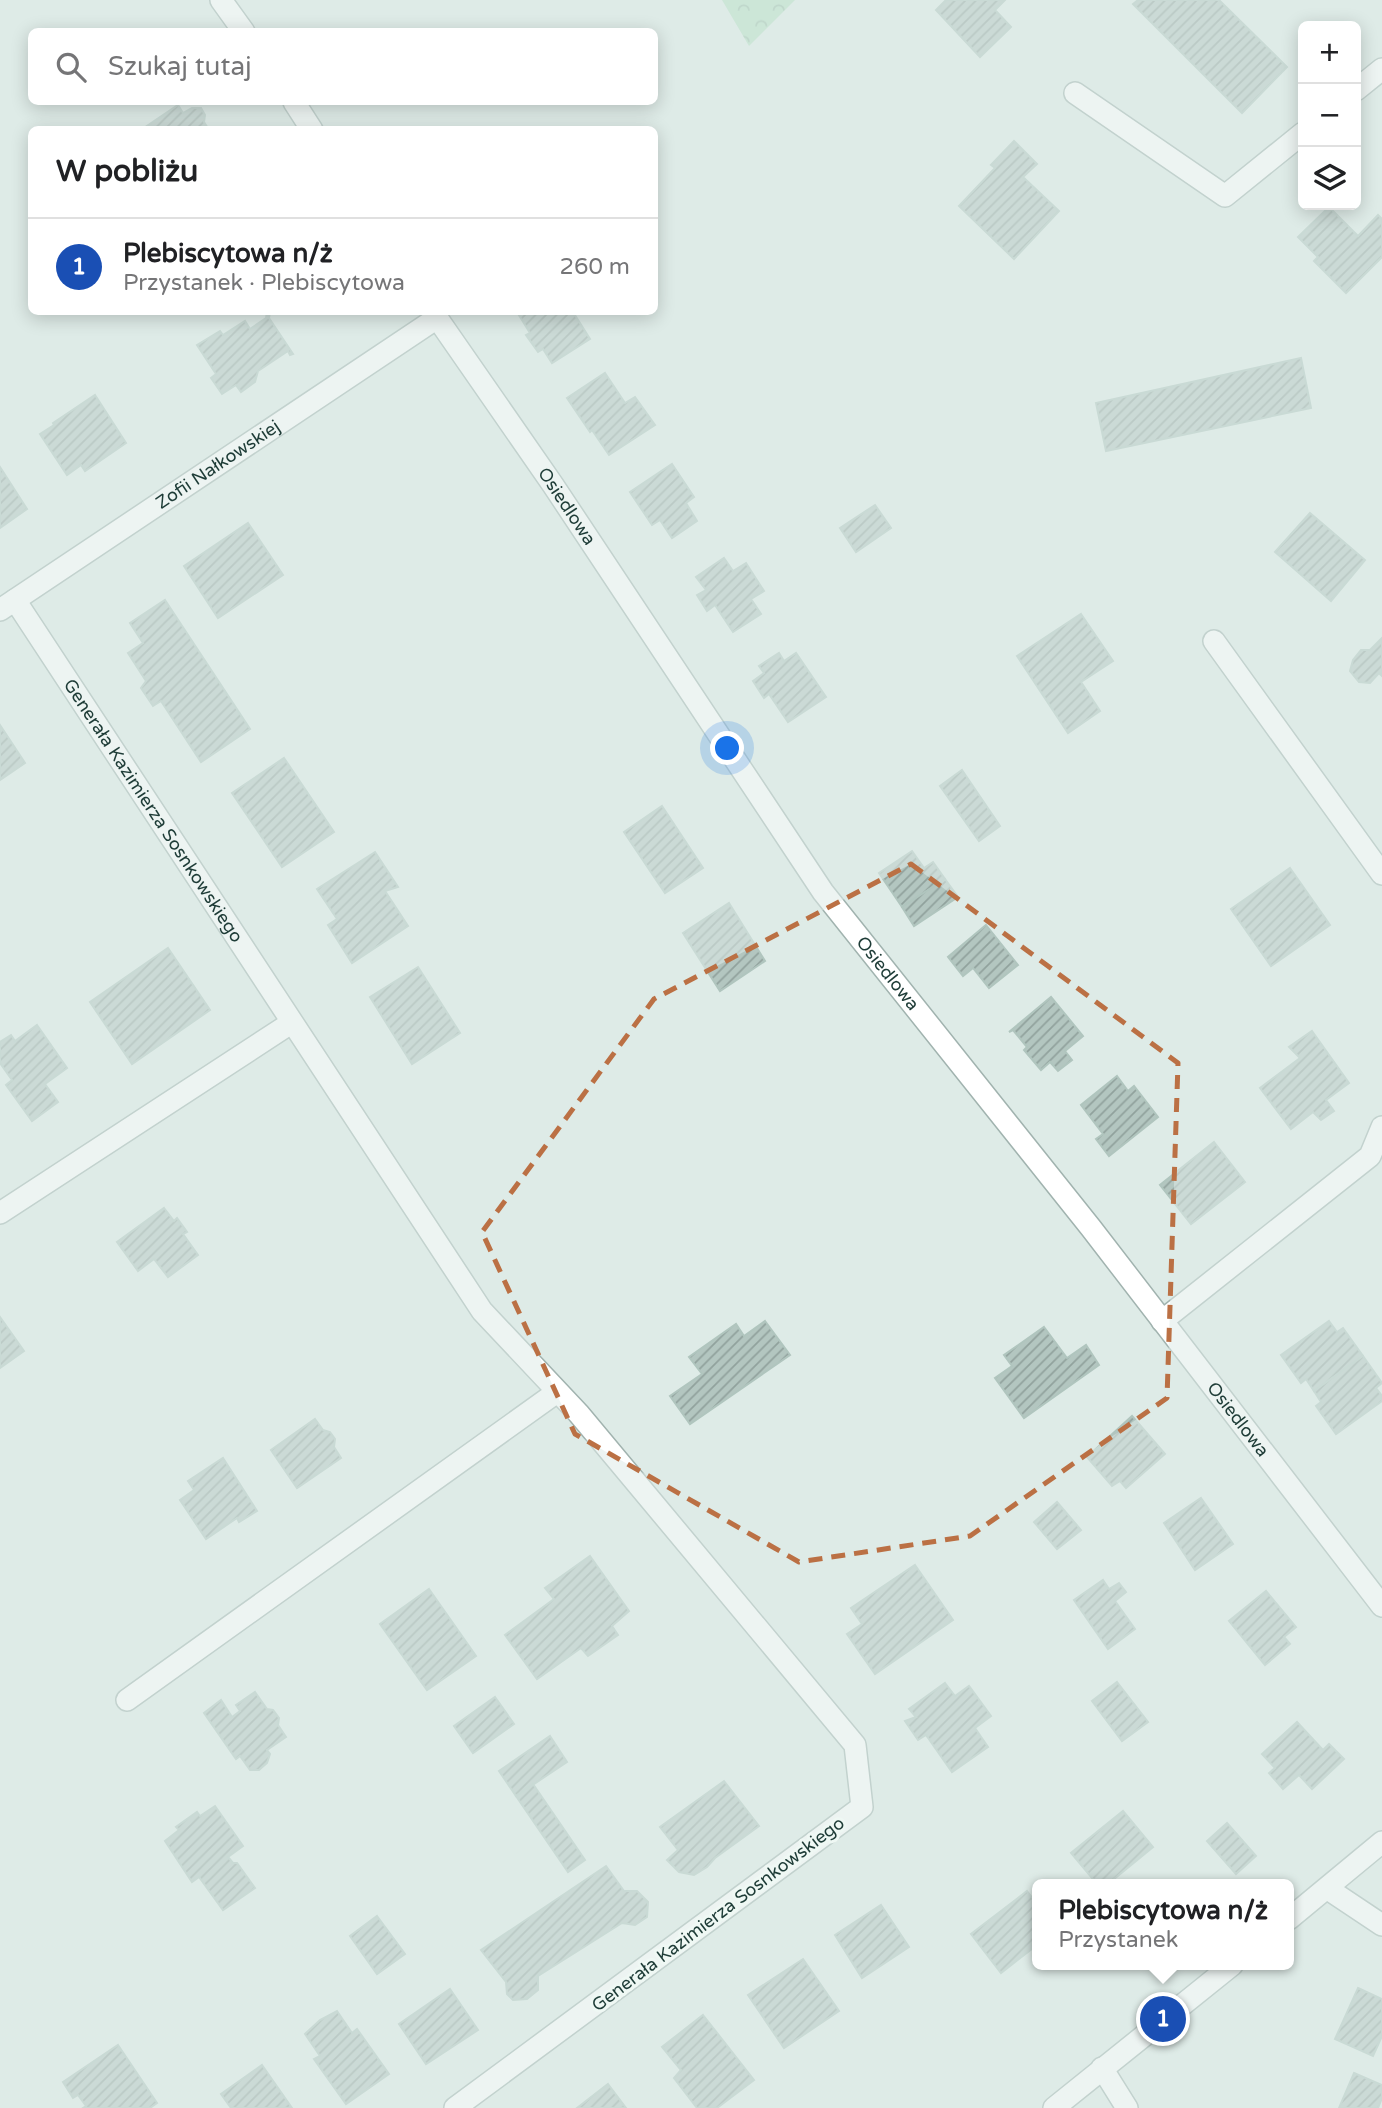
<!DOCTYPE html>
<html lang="pl">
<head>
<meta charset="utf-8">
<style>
	body { margin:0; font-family:"Varela Round",sans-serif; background:#f6f6f6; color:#202124 }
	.controls { position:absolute; right:21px; top:21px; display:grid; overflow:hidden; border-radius:10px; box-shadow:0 4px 18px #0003 }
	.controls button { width:63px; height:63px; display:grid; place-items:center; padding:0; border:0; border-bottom:2px solid #e0e0e0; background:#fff; color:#202124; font:35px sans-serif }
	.you { position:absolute; left:728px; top:749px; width:24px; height:24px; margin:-18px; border:5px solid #fff; border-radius:50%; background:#1a73e8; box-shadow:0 0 0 10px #1a73e833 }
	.badge { display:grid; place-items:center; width:46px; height:46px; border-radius:50%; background:#7c3aed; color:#fff; font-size:23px; font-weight:700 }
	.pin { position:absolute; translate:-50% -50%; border:4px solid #fff; box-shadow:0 2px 7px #0006 }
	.popup { position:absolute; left:1032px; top:1879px; width:262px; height:91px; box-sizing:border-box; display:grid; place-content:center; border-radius:10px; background:#fff; filter:drop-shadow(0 2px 5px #0005); font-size:23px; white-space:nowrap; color:#757577 }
	.popup b { font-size:26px; color:#202124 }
	.popup::after { content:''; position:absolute; left:50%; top:100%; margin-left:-14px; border:14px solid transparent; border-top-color:#fff }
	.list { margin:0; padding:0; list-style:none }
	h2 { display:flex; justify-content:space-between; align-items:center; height:91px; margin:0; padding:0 28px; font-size:30px }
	h2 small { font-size:23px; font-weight:400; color:#757577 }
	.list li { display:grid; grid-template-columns:46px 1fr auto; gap:21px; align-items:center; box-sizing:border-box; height:98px; padding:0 28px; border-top:2px solid #e0e0e0 }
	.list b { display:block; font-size:26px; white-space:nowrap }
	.list p { margin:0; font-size:23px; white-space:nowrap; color:#757577 }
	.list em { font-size:23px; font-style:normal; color:#757577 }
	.icon { flex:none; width:38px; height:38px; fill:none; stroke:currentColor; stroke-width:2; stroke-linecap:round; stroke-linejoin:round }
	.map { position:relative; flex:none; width:1382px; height:2108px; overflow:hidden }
	.search { position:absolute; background:#fff; box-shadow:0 4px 18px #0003; left:28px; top:28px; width:630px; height:77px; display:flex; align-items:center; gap:18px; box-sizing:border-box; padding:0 24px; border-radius:10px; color:#757577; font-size:26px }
	.panel { position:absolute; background:#fff; box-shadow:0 4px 18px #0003; left:28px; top:126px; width:630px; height:189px; border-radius:10px }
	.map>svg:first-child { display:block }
	.forest { fill:url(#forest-crowns) }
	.building { fill:url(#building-hatch); stroke:#b0c5be; stroke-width:2 }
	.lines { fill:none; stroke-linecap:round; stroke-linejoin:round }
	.minor-casing { stroke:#a1b3af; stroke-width:24 }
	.minor { stroke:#fff; stroke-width:21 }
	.marked { fill:none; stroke:#bb7044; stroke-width:5; stroke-dasharray:14 9; stroke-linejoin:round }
	.labels { text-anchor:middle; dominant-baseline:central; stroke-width:6; stroke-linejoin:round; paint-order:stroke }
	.street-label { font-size:18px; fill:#1e3c37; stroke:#eff8f4 }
</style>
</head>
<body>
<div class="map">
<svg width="1382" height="2108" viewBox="0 0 1382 2108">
	<defs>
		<pattern id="forest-crowns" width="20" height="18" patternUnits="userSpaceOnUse" patternTransform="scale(1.75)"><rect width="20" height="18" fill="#b5dfc4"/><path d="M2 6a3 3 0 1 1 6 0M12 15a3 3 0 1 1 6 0" fill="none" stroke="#9bc0a9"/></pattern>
		<pattern id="building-hatch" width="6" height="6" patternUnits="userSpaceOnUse" patternTransform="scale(1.75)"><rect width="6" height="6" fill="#b3c6c0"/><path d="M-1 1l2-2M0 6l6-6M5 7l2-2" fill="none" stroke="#91a29d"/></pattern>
	</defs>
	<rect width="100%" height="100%" fill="#deebe7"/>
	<path class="forest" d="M722 0H795L749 46Z"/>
	<g class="building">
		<path d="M946 0H1005L995 10 1011 27 980 57 936 10Z"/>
		<path d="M1138 0H1219L1287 67 1242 113 1133 4Z"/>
		<path d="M178 105 183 113 192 108H201L205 115 204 122 209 130H141Z"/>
		<path d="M1014 141 1037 164 1023 177 1059 211 1014 259 959 206 995 168 991 165Z"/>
		<path d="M1329 207 1358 236 1378 215 1382 219V257L1346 293 1314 261 1318 257 1298 237Z"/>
		<path d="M267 312H270L269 318 293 354 290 355 288 351 258 371 255 382 241 392 236 385 222 394 211 378 216 374 197 345 220 331 223 335 245 321 250 329 266 318Z"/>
		<path d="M517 312H573L590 339 552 363 543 349 538 352 526 335 530 333Z"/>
		<path d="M1301 358 1311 408 1106 451 1096 403Z"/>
		<path d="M605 373 625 403 635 397 655 425 609 455 592 430 590 432 567 398Z"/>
		<path d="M95 395 126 443 85 471 81 465 67 475 40 434 54 425 53 423Z"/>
		<path d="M672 464 694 497 686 503 697 521 672 538 660 520 652 525 630 492Z"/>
		<path d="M0 467 27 509 0 528Z"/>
		<path d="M875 505 891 528 856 552 840 528Z"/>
		<path d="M1310 513 1365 560 1331 601 1275 552Z"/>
		<path d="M248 523 283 575 218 618 184 566Z"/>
		<path d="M724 558 733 571 746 563 764 591 751 599 761 614 733 632 715 605 707 611 697 595 706 590 696 577Z"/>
		<path d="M165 600 250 729 201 762 161 701 153 706 141 688 146 681 128 653 143 643 130 623Z"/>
		<path d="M1081 614 1113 661 1081 682 1100 711 1068 733 1017 656Z"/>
		<path d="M1382 638V676L1379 673 1370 683 1359 682 1350 671 1353 660 1361 650H1370Z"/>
		<path d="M779 653 784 661 796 653 826 697 788 722 769 694 764 698 753 681 764 673 759 666Z"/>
		<path d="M0 725 25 763 0 780Z"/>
		<path d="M284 758 334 832 282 867 232 793Z"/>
		<path d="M962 770 1000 826 979 841 940 786Z"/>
		<path d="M662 806 703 868 665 893 624 832Z"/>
		<path d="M912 851 924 868 933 862 945 879 902 907 879 873Z"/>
		<path d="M375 852 398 887 385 891 408 926 352 963 328 925 337 919 317 889Z"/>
		<path d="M1290 868 1330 925 1271 966 1231 909Z"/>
		<path d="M945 879 958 897 914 926 902 907Z"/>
		<path d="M729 903 765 961 720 991 683 933Z"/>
		<path d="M986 925 1018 965 989 988 973 968 963 976 948 957Z"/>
		<path d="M168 948 210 1010 132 1064 90 1002Z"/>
		<path d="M418 967 460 1033 412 1064 370 997Z"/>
		<path d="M1051 997 1083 1036 1065 1051 1072 1060 1058 1071 1050 1062 1041 1070 1024 1050 1027 1047 1013 1030 1009 1032Z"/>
		<path d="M37 1025 67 1068 45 1084 58 1102 32 1121 6 1085 12 1080 0 1063V1042L11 1035 15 1041Z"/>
		<path d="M1312 1031 1349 1083 1326 1100 1334 1111 1321 1120 1313 1112 1291 1129 1260 1088 1300 1058 1289 1047Z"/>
		<path d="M1117 1076 1128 1091 1134 1086 1158 1117 1109 1156 1096 1139 1103 1134 1081 1105Z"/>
		<path d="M1214 1142 1245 1182 1191 1224 1160 1185Z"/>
		<path d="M164 1208 174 1221 177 1218 187 1232 183 1234 198 1255 168 1277 154 1259 138 1271 117 1242Z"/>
		<path d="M0 1317 24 1351 0 1368Z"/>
		<path d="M765 1321 790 1355 690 1424 670 1396 702 1374 689 1357 736 1324 744 1336Z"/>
		<path d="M1329 1321 1337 1332 1343 1328 1363 1356 1314 1391 1306 1379 1301 1383 1281 1355Z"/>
		<path d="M1044 1327 1067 1358 1086 1345 1099 1365 1024 1418 995 1378 1012 1366 1004 1355Z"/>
		<path d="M1363 1356 1382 1383 1376 1388 1382 1396V1401L1336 1434 1316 1406 1321 1402 1314 1391Z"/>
		<path d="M1132 1416 1165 1454 1126 1488 1120 1481 1112 1486 1087 1457Z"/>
		<path d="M315 1419 323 1430 330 1432 335 1439 334 1447 341 1458 297 1488 271 1450Z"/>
		<path d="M223 1458 257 1511 239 1522 237 1518 206 1539 180 1500 194 1490 188 1481Z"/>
		<path d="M1201 1498 1233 1544 1195 1570 1164 1523Z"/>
		<path d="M1057 1502 1081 1530 1057 1549 1034 1522Z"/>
		<path d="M590 1556 629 1611 612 1626 618 1635 588 1656 581 1648 537 1679 505 1635 554 1599 545 1588Z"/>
		<path d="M915 1565 953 1620 875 1674 847 1634 862 1624 851 1608Z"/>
		<path d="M1103 1580 1109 1589 1119 1583 1126 1592 1115 1601 1135 1629 1108 1649 1074 1600Z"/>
		<path d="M429 1589 476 1656 427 1690 380 1624Z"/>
		<path d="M1266 1591 1296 1627 1284 1637 1290 1644 1265 1665 1229 1621Z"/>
		<path d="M1117 1682 1148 1722 1122 1741 1092 1701Z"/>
		<path d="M945 1683 955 1696 969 1686 991 1716 975 1728 988 1747 952 1772 926 1735 918 1740 905 1721 916 1717 909 1709Z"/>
		<path d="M255 1692 267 1709 273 1710 279 1718 278 1725 286 1737 267 1750 270 1754 267 1763 259 1770H250L240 1756 236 1759 204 1713 221 1700 232 1717 240 1711 236 1705Z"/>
		<path d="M495 1697 514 1724 473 1753 454 1726Z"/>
		<path d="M1297 1722 1323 1750 1329 1744 1344 1759 1312 1789 1299 1775 1283 1789 1269 1773 1275 1768 1262 1754Z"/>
		<path d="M550 1736 567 1762 516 1796 499 1771Z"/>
		<path d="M724 1781 759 1826 715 1858 707 1867 694 1875 679 1872 667 1860 678 1850 660 1827Z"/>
		<path d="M533 1784 585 1860 568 1872 516 1796Z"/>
		<path d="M215 1806 243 1846 228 1857 233 1863H237L255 1888 223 1910 199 1877 192 1882 165 1841 179 1830 176 1827 197 1812 200 1816Z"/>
		<path d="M1123 1811 1153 1847 1108 1884H1097L1071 1853Z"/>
		<path d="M1227 1823 1256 1856 1236 1874 1207 1841Z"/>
		<path d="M606 1866 624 1891H637L648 1902 647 1917 635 1925 622 1923 538 1976V1990L527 1999 513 2000 507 1994 506 1982 481 1950Z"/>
		<path d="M1027 1891 1037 1904V1945L1001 1973 971 1934Z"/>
		<path d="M881 1905 909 1947 862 1978 835 1935Z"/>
		<path d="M377 1916 405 1954 377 1974 350 1936Z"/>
		<path d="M803 1959 839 2011 784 2048 748 1995Z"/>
		<path d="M1358 1988 1382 1999V2036L1373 2056 1335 2039Z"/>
		<path d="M450 1989 478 2030 426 2064 399 2024Z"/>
		<path d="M337 2011 352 2033 357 2029 389 2074 346 2104 314 2059 320 2056 305 2034 320 2020Z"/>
		<path d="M703 2015 754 2080 717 2108H697L674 2078 681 2070 662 2047Z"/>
		<path d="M118 2045 157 2103 150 2108H83L86 2106 78 2095 73 2098 63 2082Z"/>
		<path d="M262 2065 292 2108H231L221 2094Z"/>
		<path d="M1354 2073 1382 2085V2098L1378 2108H1339Z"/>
		<path d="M608 2084 626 2108H577Z"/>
	</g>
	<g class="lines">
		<g class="minor-casing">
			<g id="minor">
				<path d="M221 0 244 32"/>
				<path d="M1356 90 1382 69"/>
				<path d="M1075 93 1225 196 1303 133"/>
				<path d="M294 102 312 130"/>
				<path id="s1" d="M433 312 553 485 823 892 1091 1228 1382 1606"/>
				<path id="s2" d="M15 600 482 1311 579 1414 855 1745 862 1807 455 2108"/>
				<path id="s3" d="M0 610 437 318"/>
				<path d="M1214 641 1382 874"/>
				<path d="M0 1213 291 1023"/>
				<path d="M1162 1321 1370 1156 1382 1127"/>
				<path d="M127 1700 557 1392"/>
				<path d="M1328 1889 1382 1925"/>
				<path d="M1289 1919 1382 1842"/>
				<path d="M1102 2068 1127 2108"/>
				<path d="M1054 2108 1232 1965"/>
			</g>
		</g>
		<use href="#minor" class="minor"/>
	</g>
	<path d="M0 0H1382V2108H0ZM911 864 1178 1063 1167 1398 970 1536 799 1562 575 1434 482 1232 654 999Z" fill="#deebe7" fill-opacity=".55" fill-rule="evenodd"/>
	<path class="marked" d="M911 864 1178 1063 1167 1398 970 1536 799 1562 575 1434 482 1232 654 999Z"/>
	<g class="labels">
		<g class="street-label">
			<text stroke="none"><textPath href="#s3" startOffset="262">Zofii Nałkowskiej</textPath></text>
			<text stroke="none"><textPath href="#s1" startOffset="236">Osiedlowa</textPath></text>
			<text stroke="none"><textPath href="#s2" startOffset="252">Generała Kazimierza Sosnkowskiego</textPath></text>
			<text stroke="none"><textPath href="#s1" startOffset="803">Osiedlowa</textPath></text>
			<text stroke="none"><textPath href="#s1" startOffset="1370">Osiedlowa</textPath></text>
			<text transform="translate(718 1914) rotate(-37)">Generała Kazimierza Sosnkowskiego</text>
		</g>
	</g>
</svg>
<div class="controls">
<button>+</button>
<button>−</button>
<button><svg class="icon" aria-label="layers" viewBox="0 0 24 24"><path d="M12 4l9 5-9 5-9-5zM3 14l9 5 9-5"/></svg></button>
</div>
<div class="you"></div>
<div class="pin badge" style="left:1163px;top:2019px;background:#1a4fb4">1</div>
<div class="popup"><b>Plebiscytowa n/ż</b>Przystanek</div>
<div class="search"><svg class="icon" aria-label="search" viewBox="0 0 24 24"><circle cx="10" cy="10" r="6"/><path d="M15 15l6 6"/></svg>Szukaj tutaj</div>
<section class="panel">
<h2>W pobliżu<small></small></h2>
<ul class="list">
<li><span class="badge" style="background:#1a4fb4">1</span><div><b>Plebiscytowa n/ż</b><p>Przystanek · Plebiscytowa</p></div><em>260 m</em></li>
</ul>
</section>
</div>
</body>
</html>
